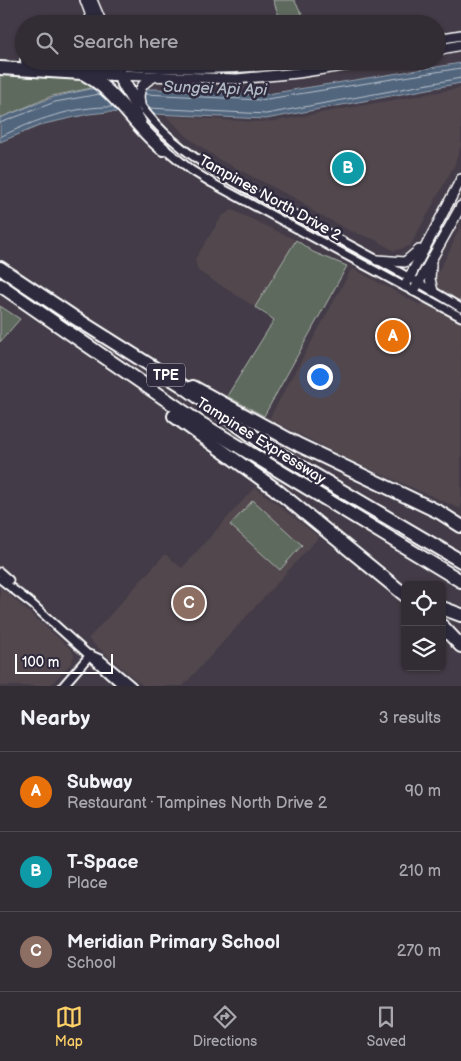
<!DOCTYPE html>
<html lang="en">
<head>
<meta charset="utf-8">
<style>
	body { margin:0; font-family:"Balsamiq Sans",sans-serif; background:#3d3841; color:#f1f3f6 }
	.controls { position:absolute; right:15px; bottom:15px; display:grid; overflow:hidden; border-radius:8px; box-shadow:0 1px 4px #0004 }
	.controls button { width:45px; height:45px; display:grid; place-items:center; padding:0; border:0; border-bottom:1px solid #4d4850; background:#322c35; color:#f1f3f6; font:25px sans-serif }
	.scale { position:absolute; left:15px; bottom:12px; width:98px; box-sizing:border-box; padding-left:5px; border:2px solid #fff; border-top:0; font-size:14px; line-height:18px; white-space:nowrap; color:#fff; -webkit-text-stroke:4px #2f2a3d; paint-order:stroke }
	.you { position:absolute; left:319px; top:376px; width:18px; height:18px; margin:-12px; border:4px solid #fff; border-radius:50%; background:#1a73e8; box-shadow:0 0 0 8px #1a73e833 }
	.badge { display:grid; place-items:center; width:32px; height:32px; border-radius:50%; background:#ffd166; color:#fff; font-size:16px; font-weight:700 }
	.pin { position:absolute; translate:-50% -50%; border:2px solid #fff; box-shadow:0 1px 5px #0006 }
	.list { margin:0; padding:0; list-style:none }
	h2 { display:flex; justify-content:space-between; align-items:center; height:65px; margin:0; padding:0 20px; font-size:21px }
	h2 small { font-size:16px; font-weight:400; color:#a8a7ad }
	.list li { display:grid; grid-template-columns:32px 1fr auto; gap:15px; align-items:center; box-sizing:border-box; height:80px; padding:0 20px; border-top:1px solid #4d4850 }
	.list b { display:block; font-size:19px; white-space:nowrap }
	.list p { margin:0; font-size:16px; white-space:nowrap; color:#a8a7ad }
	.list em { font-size:16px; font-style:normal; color:#a8a7ad }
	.icon { flex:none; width:28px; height:28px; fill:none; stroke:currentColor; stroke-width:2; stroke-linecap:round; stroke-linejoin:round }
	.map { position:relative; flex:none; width:461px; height:686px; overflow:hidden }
	.search { position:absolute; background:#322c35; box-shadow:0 1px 4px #0004; left:15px; right:15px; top:15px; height:55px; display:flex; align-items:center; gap:12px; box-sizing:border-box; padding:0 18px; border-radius:28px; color:#a8a7ad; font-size:19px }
	.sheet { height:305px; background:#322c35 }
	nav { display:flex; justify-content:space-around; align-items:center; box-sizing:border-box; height:70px; border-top:1px solid #4d4850; background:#322c35; font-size:14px; color:#a8a7ad }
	nav a { display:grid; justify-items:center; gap:2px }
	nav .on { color:#ffd166 }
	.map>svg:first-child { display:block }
	.built { fill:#51474e }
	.green { fill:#5e6a5e; stroke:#aeb4ae }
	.water { fill:#51657d; stroke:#97a3b1 }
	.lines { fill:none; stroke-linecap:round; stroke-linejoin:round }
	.shore { stroke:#b9c1cb; stroke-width:1 }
	.minor-casing { stroke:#fff; stroke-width:11 }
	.tertiary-casing { stroke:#fff; stroke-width:12 }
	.motorway-casing { stroke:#fff; stroke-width:16 }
	.minor { stroke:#2f2a3d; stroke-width:7 }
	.tertiary { stroke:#2f2a3d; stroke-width:9 }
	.motorway { stroke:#2f2a3d; stroke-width:12 }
	.labels { text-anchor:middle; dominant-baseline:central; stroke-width:5; stroke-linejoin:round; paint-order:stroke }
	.shield { fill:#2f2a3d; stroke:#c1bfc5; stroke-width:1 }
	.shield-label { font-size:14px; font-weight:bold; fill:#fff }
	.street-label { font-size:15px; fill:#fff; stroke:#2f2a3d }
	.water-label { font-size:16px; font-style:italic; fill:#b1bac4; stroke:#2f2a3d }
</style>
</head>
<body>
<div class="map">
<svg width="461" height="686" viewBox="0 0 461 686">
	<rect width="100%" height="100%" fill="#433b47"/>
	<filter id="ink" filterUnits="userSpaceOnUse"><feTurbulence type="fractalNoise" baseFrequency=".02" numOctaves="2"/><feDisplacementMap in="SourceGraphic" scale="10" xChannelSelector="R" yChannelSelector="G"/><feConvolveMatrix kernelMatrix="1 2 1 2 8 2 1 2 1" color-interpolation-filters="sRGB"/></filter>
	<g filter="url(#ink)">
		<g class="built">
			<path d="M461 88V146L454 166 410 246 394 251 376 240 348 230 313 211 302 202 220 160 190 139 166 116 256 122 275 121Z"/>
			<path d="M232 210 296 240 255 307 198 271 195 259 222 216Z"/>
			<path d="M461 224V509L356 463 269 419 352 268 420 305 450 250Z"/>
			<path d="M255 487 319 537 183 686H143L88 639 165 554 182 568Z"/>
			<path d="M0 587 71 649 74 655 71 663 50 686H0Z"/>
		</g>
		<g class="green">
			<path d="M273 0H294L308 24H282Z"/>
			<path d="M0 75 88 80 97 87 52 96 0 118Z"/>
			<path d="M296 240 313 252 347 266 264 416 227 396 274 320 255 307Z"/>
			<path d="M0 306 20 319 0 342Z"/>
			<path d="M253 500 302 545 280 570 230 525Z"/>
		</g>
		<path class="water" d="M461 63V83L266 119 108 112 89 114 44 124 0 142V118L54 97 90 89H157L261 95Z"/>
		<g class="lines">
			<g class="shore">
				<path d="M145 94 261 100 461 68"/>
				<path d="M149 108 266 114 461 78"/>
				<path d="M0 123 55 102 100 94"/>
				<path d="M0 137C34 120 74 106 113 107"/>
			</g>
			<g class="minor-casing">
				<g id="minor">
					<path d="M114 72 142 121"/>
					<path d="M122 72C153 147 232 180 298 217 353 247 408 275 461 308"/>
					<path d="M163 147 191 170 212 183 461 317"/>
					<path d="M0 572 9 580"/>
					<path d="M0 579 32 604 123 686"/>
					<path d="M91 655 100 659 132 686"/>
					<path d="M63 686 90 655"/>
				</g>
			</g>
			<g class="tertiary-casing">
				<g id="tertiary">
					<path d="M85 0 94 24"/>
					<path d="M92 0 102 24"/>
					<path d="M437 39 461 35"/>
					<path d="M437 50 461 45"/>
					<path d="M110 61 111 65C176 69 239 71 303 61"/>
					<path d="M115 75 237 79 298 73 375 61"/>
					<path d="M140 104C137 90 142 83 154 77"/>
					<path d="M377 260 405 262 419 250"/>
					<path d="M431 265 430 279 433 291"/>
					<path d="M405 286 461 179"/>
					<path d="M414 291 461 206"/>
				</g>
			</g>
			<g class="motorway-casing">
				<g id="motorway">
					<path d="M27 61 111 65"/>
					<path d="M0 68 115 75"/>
					<path d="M86 75C116 91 135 127 163 149"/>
					<path d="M0 268 72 316 183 386 274 451 461 561"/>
					<path d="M0 285 200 423 461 581"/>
					<path d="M193 387 299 445 439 512 461 526"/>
					<path d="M174 416 274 488 405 595"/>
					<path d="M442 608 461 615"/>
					<path d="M442 626 461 646"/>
				</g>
			</g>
			<use href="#minor" class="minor"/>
			<use href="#tertiary" class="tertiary"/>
			<use href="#motorway" class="motorway"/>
		</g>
	</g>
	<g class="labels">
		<rect class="shield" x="147" y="363.5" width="38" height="23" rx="4"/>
		<g class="shield-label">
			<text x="166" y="375">TPE</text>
		</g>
		<g class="street-label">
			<text transform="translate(270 198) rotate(29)">Tampines North Drive 2</text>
			<text transform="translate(261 441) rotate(32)">Tampines Expressway</text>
		</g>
		<g class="water-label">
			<text transform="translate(215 89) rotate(2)">Sungei Api Api</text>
		</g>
	</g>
</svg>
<div class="controls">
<button><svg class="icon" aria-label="locate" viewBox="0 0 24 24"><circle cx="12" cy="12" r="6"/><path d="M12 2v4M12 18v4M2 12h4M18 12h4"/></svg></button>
<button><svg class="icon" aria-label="layers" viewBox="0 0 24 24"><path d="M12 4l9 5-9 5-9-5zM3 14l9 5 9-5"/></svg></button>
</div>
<div class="scale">100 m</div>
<div class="you"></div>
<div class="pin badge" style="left:393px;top:336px;background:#e8710a">A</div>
<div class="pin badge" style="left:348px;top:168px;background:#0f9aa8">B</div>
<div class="pin badge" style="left:189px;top:603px;background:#8d6e63">C</div>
<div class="search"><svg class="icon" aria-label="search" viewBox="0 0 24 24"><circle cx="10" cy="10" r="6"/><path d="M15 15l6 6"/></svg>Search here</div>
</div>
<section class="sheet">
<h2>Nearby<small>3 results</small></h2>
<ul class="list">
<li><span class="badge" style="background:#e8710a">A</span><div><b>Subway</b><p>Restaurant · Tampines North Drive 2</p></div><em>90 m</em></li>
<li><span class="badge" style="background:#0f9aa8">B</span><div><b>T-Space</b><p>Place</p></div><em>210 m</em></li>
<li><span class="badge" style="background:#8d6e63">C</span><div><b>Meridian Primary School</b><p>School</p></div><em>270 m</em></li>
</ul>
</section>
<nav>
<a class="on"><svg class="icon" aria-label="map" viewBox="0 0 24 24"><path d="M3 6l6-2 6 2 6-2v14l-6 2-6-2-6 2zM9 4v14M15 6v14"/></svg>Map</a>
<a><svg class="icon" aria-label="directions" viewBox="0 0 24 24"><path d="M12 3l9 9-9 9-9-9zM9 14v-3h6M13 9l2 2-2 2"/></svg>Directions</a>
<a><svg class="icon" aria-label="saved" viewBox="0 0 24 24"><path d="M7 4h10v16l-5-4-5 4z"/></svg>Saved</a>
</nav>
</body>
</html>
